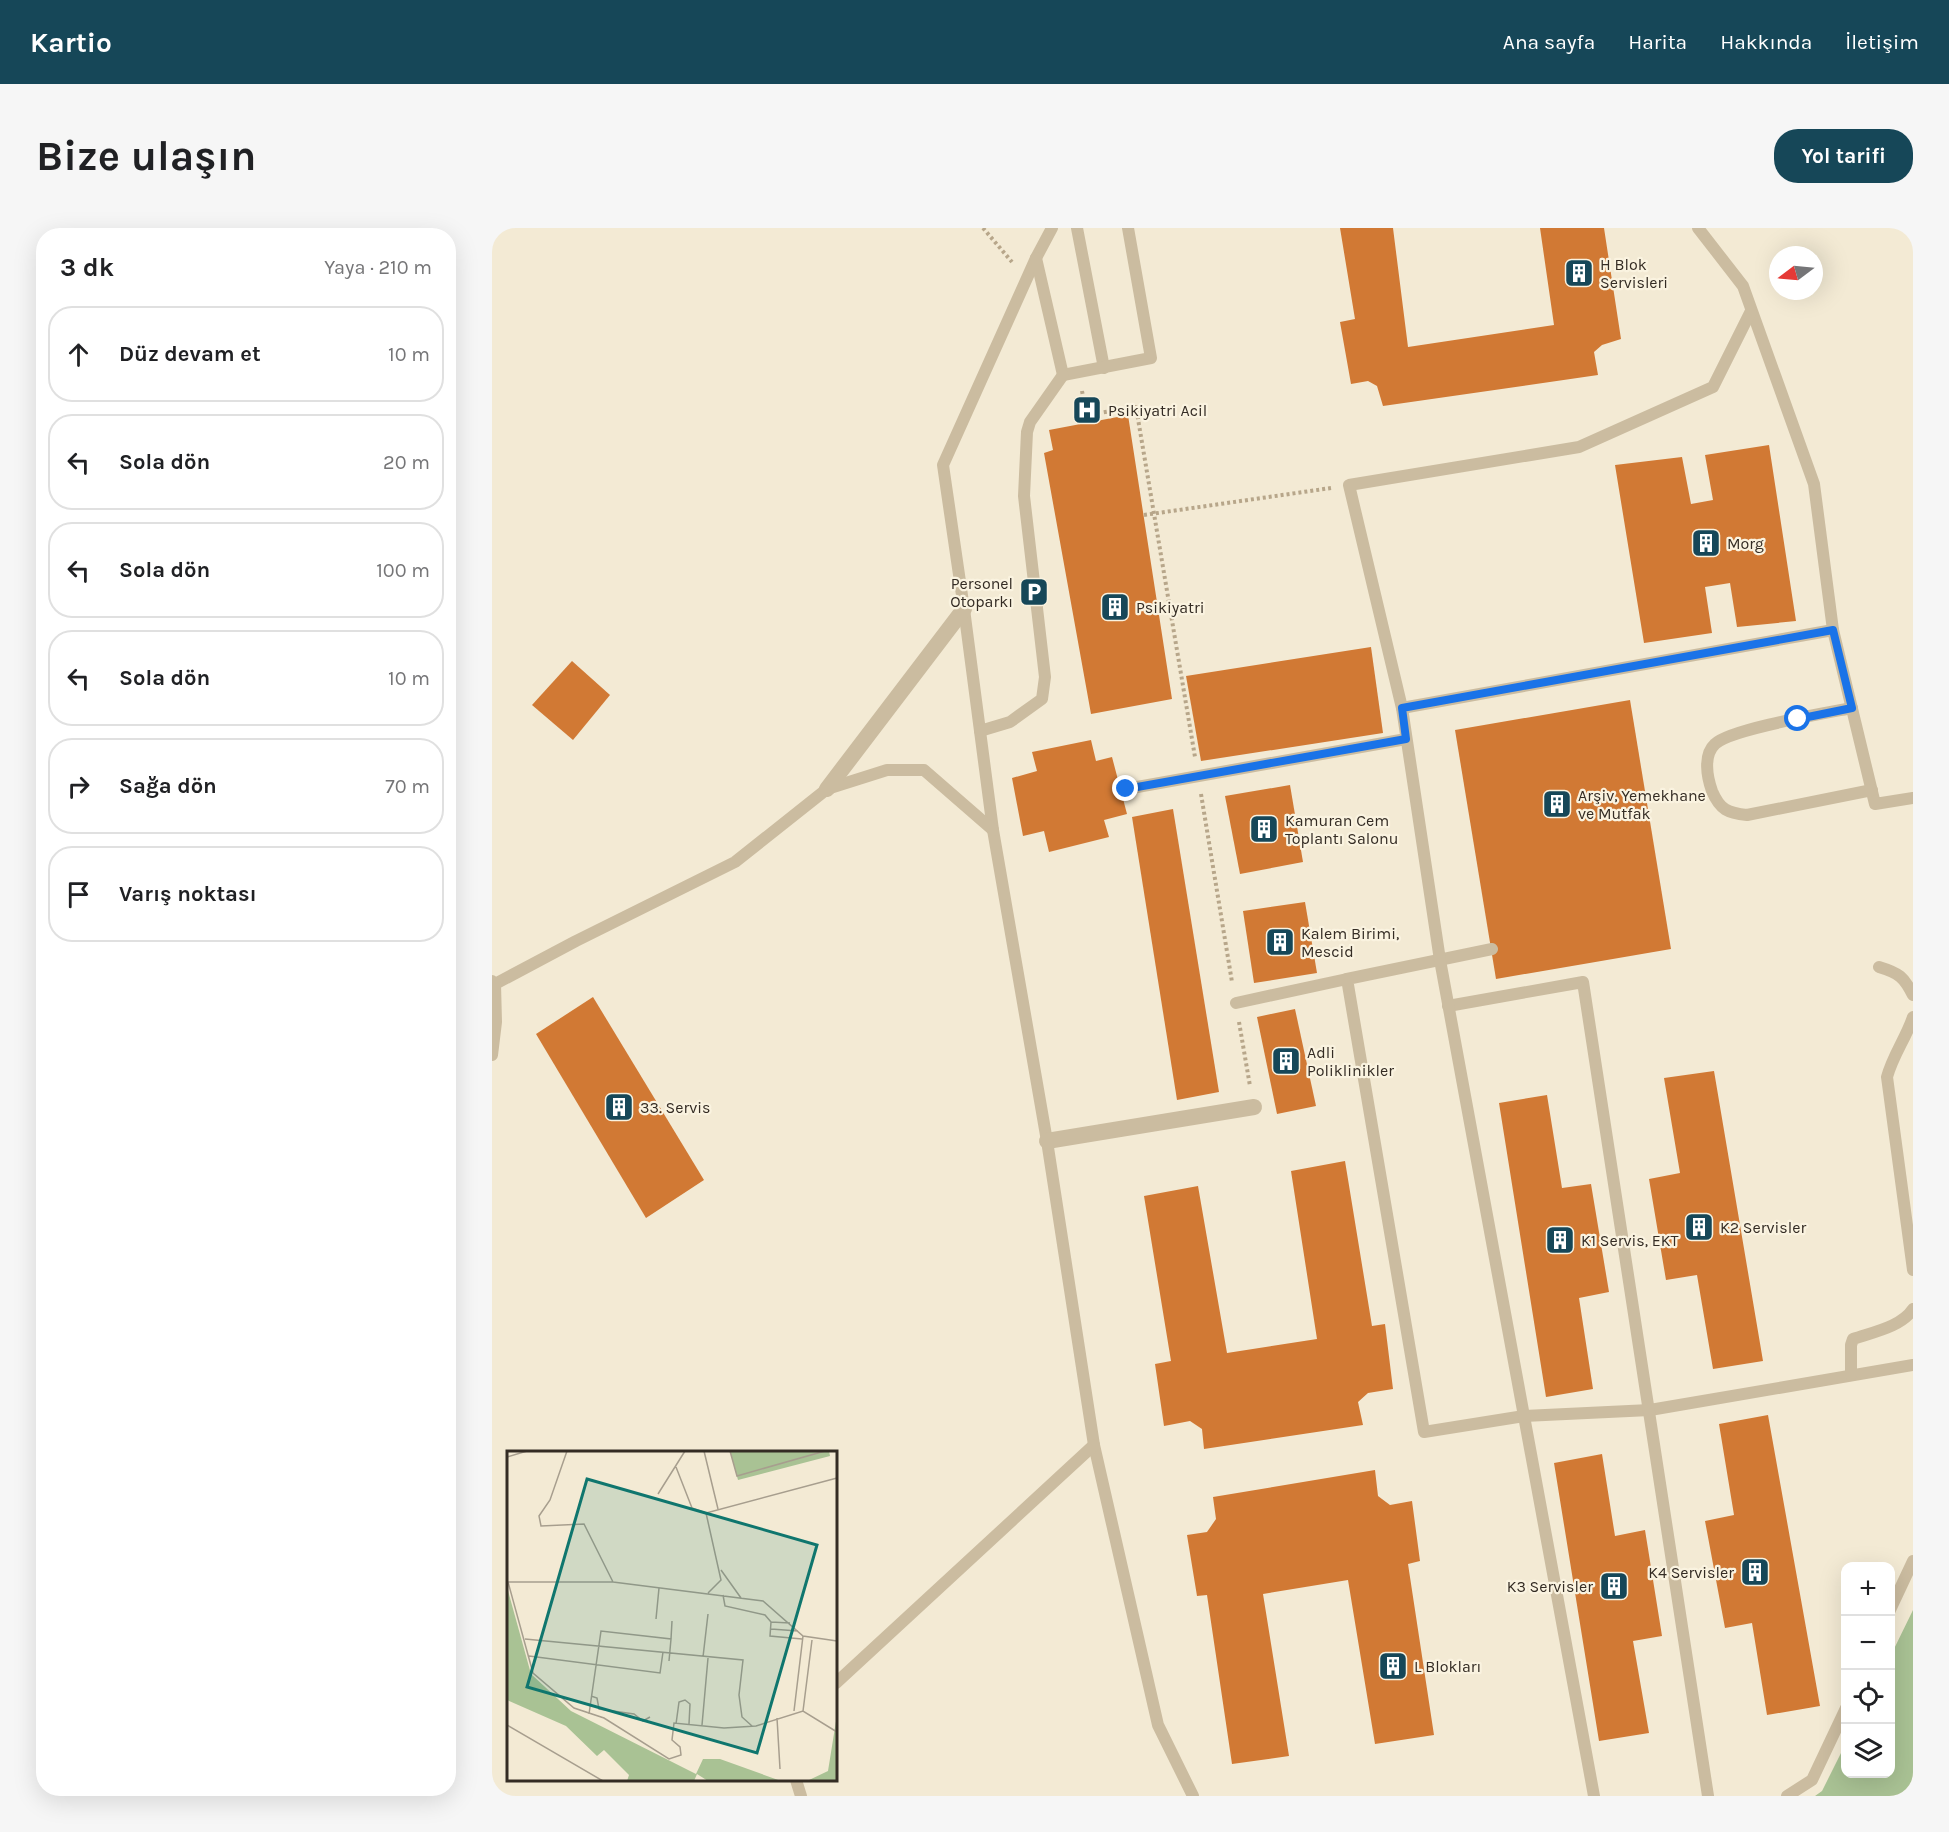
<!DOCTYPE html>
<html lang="tr">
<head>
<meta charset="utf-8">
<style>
	body { margin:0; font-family:Karla,sans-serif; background:#f6f6f6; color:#202124 }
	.controls { position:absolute; right:18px; bottom:18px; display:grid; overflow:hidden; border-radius:12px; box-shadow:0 6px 24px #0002 }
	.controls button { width:54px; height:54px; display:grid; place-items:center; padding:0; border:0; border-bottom:2px solid #e0e0e0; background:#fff; color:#202124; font:30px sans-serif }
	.compass { position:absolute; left:1277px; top:18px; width:54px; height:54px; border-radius:50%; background:#fff; box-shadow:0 6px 24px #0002; rotate:254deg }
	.stop { position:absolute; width:18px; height:18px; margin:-14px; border:4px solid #1a73e8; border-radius:50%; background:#fff }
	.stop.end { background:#1a73e8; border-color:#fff; box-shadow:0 2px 6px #0008 }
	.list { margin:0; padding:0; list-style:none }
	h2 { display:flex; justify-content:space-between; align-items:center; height:78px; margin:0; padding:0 24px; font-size:26px }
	h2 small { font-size:20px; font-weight:400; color:#757577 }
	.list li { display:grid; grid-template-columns:39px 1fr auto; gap:18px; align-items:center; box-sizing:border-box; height:96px; margin:0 12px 12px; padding:0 12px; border:2px solid #e0e0e0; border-radius:24px }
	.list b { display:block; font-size:22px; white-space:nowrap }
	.list em { font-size:20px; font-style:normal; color:#757577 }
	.icon { flex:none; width:33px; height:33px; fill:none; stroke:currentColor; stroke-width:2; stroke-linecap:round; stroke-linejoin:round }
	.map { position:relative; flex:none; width:1421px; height:1568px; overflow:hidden; border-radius:24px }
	header { display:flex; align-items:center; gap:36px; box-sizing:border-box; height:84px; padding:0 30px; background:#164758; color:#fff }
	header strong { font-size:28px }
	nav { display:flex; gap:33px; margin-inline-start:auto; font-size:21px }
	.intro { display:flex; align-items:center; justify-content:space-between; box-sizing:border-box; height:144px; padding:0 36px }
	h1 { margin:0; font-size:42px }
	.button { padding:15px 27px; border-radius:24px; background:#164758; color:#fff; font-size:21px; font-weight:700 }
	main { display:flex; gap:36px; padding:0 36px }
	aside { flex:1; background:#fff; border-radius:24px; box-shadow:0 6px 24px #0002 }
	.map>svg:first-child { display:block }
	.green { fill:#a9c294 }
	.building { fill:#d17934 }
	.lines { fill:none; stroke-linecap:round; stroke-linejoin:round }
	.path { stroke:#b7a68a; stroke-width:4; stroke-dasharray:3 3; stroke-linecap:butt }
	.service { stroke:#cbbca0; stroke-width:12 }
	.minor { stroke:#cbbca0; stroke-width:16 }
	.route { stroke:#1a73e8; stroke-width:8 }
	.labels { text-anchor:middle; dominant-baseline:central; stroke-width:4.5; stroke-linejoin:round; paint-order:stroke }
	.poi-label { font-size:16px; fill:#342c24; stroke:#faf3e0; text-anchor:start }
	.inset-road { fill:none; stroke:#a79e8e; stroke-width:1.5 }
	.view { fill:#0f766e; fill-opacity:0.15; stroke:#0f766e; stroke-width:3 }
	.inset-edge { fill:none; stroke:#342c24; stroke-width:3 }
</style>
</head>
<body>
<header>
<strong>Kartio</strong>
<nav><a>Ana sayfa</a><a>Harita</a><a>Hakkında</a><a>İletişim</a></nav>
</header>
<div class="intro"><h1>Bize ulaşın</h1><a class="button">Yol tarifi</a></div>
<main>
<aside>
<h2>3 dk<small>Yaya · 210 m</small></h2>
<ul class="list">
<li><svg class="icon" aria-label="ahead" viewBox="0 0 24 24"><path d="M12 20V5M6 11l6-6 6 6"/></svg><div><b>Düz devam et</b></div><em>10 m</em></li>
<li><svg class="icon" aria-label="left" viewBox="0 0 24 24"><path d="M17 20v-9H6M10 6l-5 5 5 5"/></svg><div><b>Sola dön</b></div><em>20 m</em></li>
<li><svg class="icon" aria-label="left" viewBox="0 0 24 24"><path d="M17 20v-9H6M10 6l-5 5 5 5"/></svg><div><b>Sola dön</b></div><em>100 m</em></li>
<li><svg class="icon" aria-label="left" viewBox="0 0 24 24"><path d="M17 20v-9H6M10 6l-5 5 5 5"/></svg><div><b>Sola dön</b></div><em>10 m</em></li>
<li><svg class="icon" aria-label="right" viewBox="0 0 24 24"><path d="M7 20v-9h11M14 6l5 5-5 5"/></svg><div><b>Sağa dön</b></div><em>70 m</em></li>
<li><svg class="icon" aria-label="arrive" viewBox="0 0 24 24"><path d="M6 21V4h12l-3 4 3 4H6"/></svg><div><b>Varış noktası</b></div></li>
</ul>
</aside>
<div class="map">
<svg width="1421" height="1568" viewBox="0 0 1421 1568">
	<rect width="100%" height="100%" fill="#f3ead4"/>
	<path class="green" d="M1421 1382V1568H1323L1330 1563 1353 1517 1354 1546H1398L1399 1427Z"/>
	<g class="building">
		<path d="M848 0H901L916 119 1062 97 1048 0H1112L1129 111 1110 117 1102 124 1106 147 891 178 885 158 876 153 859 156 848 94 863 91Z"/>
		<path d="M636 187 680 471 599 486 552 225 561 222 557 202Z"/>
		<path d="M1277 217 1304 393 1245 399 1238 355 1213 359 1220 405 1152 415 1123 237 1190 229 1199 276 1221 272 1213 227Z"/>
		<path d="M879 419 891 505 709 533 694 448Z"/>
		<path d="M80 433 118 467 81 512 40 477Z"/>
		<path d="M1138 472 1179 721 1004 751 963 502Z"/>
		<path d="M599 512 604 533 620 529 635 586 612 592 617 609 557 624 552 603 531 608 520 550 545 543 540 524Z"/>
		<path d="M798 557 811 634 748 646 733 568Z"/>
		<path d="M681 581 727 864 685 872 640 589Z"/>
		<path d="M813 674 825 745 762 755 751 683Z"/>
		<path d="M101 769 212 952 154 990 44 806Z"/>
		<path d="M803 781 824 878 785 886 765 789Z"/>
		<path d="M1222 843 1271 1133 1221 1141 1205 1047 1174 1052 1157 951 1188 945 1172 850Z"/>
		<path d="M1055 867 1070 960 1099 956 1117 1064 1087 1070 1101 1161 1054 1169 1007 875Z"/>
		<path d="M853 933 880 1098 893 1096 901 1161 876 1165 866 1174 871 1197 712 1221 710 1201 698 1193 672 1198 663 1136 679 1133 652 968 706 958 735 1125 825 1111 799 943Z"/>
		<path d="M1276 1187 1328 1478 1275 1487 1260 1395 1233 1400 1213 1293 1242 1287 1227 1196Z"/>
		<path d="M1110 1226 1123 1308 1153 1302 1170 1408 1141 1413 1157 1505 1107 1513 1062 1235Z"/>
		<path d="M883 1242 886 1268 898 1277 920 1273 928 1333 916 1336 942 1507 883 1516 856 1352 771 1366 797 1528 740 1536 715 1367 705 1368 695 1307 715 1304 724 1291 721 1269Z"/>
	</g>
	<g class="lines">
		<g class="path">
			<path d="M491 0 520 34"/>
			<path d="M590 163 596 195"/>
			<path d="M594 187 644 179 703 529"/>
			<path d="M652 287 839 260"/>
			<path d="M709 566 740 754"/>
			<path d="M747 794 758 858"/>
		</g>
		<g class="service">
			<path d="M560 0 544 30 451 237 472 381 501 602 555 913 602 1217 666 1497 701 1568"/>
			<path d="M585 0 612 140"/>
			<path d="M1206 0 1251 58 1322 256 1341 402 1383 576 1421 570"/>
			<path d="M544 30 571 147 659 130 636 0"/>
			<path d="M910 480 1341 402"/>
			<path d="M1360 480C1334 485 1238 501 1223 516 1211 527 1215 549 1220 563 1228 582 1236 585 1255 587L1380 562"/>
			<path d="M488 503 518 494 550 471 553 449 532 268 535 204 538 194 571 147"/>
			<path d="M634 561 914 511"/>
			<path d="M1000 721 855 751 932 1204 1032 1188 1158 1182 1421 1137"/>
			<path d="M1387 739C1407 745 1412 749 1421 767"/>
			<path d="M0 753 3 756 84 713 243 634 335 561 395 542H432L501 602"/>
			<path d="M744 775 855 751"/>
			<path d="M956 778 1091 754 1216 1568"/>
			<path d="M1421 789C1414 810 1401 827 1395 849L1421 1042"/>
			<path d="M0 827 4 794 3 756"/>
			<path d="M1359 1147V1117L1361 1111C1381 1104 1409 1099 1421 1081"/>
			<path d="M1398 1382 1421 1333"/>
			<path d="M344 1455 602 1217"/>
			<path d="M304 1552 309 1568"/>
			<path d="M1102 1568 948 732 910 480 857 257 1087 219 1221 159 1259 83"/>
			<path d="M1295 1568 1320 1552 1354 1480"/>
		</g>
		<g class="minor">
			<path d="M335 561 472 381"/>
			<path d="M555 913 762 879"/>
		</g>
	</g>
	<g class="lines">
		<path class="route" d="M634 561 914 511 910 480 1341 402 1360 480 1306 491"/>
	</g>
	<defs>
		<g id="building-square" transform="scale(1.5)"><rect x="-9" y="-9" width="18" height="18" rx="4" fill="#164758" stroke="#faf3e0"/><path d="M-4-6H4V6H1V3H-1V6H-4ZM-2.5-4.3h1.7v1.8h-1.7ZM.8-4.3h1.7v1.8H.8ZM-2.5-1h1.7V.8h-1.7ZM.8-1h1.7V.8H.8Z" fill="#fff"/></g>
		<g id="hospital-square" transform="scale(1.5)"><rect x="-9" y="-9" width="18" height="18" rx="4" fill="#164758" stroke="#faf3e0"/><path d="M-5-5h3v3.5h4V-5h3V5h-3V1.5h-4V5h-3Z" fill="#fff"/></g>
		<g id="parking-square" transform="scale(1.5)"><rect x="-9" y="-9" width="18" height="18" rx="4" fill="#164758" stroke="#faf3e0"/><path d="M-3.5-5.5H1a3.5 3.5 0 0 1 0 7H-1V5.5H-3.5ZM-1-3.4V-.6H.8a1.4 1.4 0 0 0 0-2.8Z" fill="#fff"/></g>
	</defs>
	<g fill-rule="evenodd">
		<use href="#building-square" x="1087" y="45"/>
		<use href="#hospital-square" x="595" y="182"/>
		<use href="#building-square" x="1214" y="315"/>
		<use href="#parking-square" x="542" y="364"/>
		<use href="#building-square" x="623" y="379"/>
		<use href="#building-square" x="1065" y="576"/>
		<use href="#building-square" x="772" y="601"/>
		<use href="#building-square" x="788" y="714"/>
		<use href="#building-square" x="794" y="833"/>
		<use href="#building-square" x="127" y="879"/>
		<use href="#building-square" x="1207" y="999"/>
		<use href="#building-square" x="1068" y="1012"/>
		<use href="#building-square" x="1263" y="1344"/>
		<use href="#building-square" x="1122" y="1358"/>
		<use href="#building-square" x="901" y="1438"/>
	</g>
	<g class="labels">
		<g class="poi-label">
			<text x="1108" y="36">H Blok<tspan x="1108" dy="18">Servisleri</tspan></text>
			<text x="616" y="182">Psikiyatri Acil</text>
			<text x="1235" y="315">Morg</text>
			<text x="521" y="355" text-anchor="end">Personel<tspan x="521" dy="18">Otoparkı</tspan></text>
			<text x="644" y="379">Psikiyatri</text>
			<text x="1086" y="567">Arşiv, Yemekhane<tspan x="1086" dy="18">ve Mutfak</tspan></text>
			<text x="793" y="592">Kamuran Cem<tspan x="793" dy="18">Toplantı Salonu</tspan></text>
			<text x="809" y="705">Kalem Birimi,<tspan x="809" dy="18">Mescid</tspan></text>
			<text x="815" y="824">Adli<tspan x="815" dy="18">Poliklinikler</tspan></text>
			<text x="148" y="879">33. Servis</text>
			<text x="1228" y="999">K2 Servisler</text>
			<text x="1089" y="1012">K1 Servis, EKT</text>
			<text x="1242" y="1344" text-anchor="end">K4 Servisler</text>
			<text x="1101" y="1358" text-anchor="end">K3 Servisler</text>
			<text x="922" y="1438">L Blokları</text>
		</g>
	</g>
	<g transform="translate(15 1223)">
		<rect width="330" height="330" fill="#f3ead4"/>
		<path d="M223 0H322L323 5 231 29ZM0 136 24 223 64 260 189 323 196 308H213L274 330H201L190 323 187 330H120L122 324 97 299 90 305 59 275 0 249ZM330 264V330H300L321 320Z" fill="#a9c294"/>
		<path class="inset-road" d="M60 0 43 49 32 65 34 75 77 73 106 131M197 0 211 58M223 0 230 25 318 0M0 6 20 0M169 16 185 57 199 62M151 43 178 0M214 119 234 147M201 142 214 129 199 62 330 27M216 144 218 155 258 164 264 171M149 168 152 137M283 172 264 171 263 185 295 188M264 178 291 180M18 188 236 209 232 244 235 266 245 275M164 188 165 170M330 190 296 185 256 150 106 131H1L26 222 67 257 97 267 162 308 174 304 173 296 165 289 167 272 217 277 249 275 296 260 330 281M22 205 153 222 156 201M196 206 201 163M84 245 90 247 92 258 127 263 136 270 143 266M287 260 296 185M296 260 305 189M82 263 94 180 164 188 162 210M270 267 273 318M169 273 172 251 178 249 183 253 182 273M0 274 96 330M195 274 201 207"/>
		<path class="view" d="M80 28 310 94 250 302 20 236Z"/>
		<rect width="330" height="330" class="inset-edge"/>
	</g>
</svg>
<div class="controls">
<button>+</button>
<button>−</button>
<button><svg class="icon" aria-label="locate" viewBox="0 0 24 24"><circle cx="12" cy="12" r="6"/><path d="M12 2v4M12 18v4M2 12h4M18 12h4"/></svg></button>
<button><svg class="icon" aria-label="layers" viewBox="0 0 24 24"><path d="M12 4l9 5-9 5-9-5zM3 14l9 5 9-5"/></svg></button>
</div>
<svg class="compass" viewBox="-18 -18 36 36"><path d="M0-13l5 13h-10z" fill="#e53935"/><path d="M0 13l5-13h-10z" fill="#757577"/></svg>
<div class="stop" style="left:1306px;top:491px"></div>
<div class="stop end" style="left:634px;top:561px"></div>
</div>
</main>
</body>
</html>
